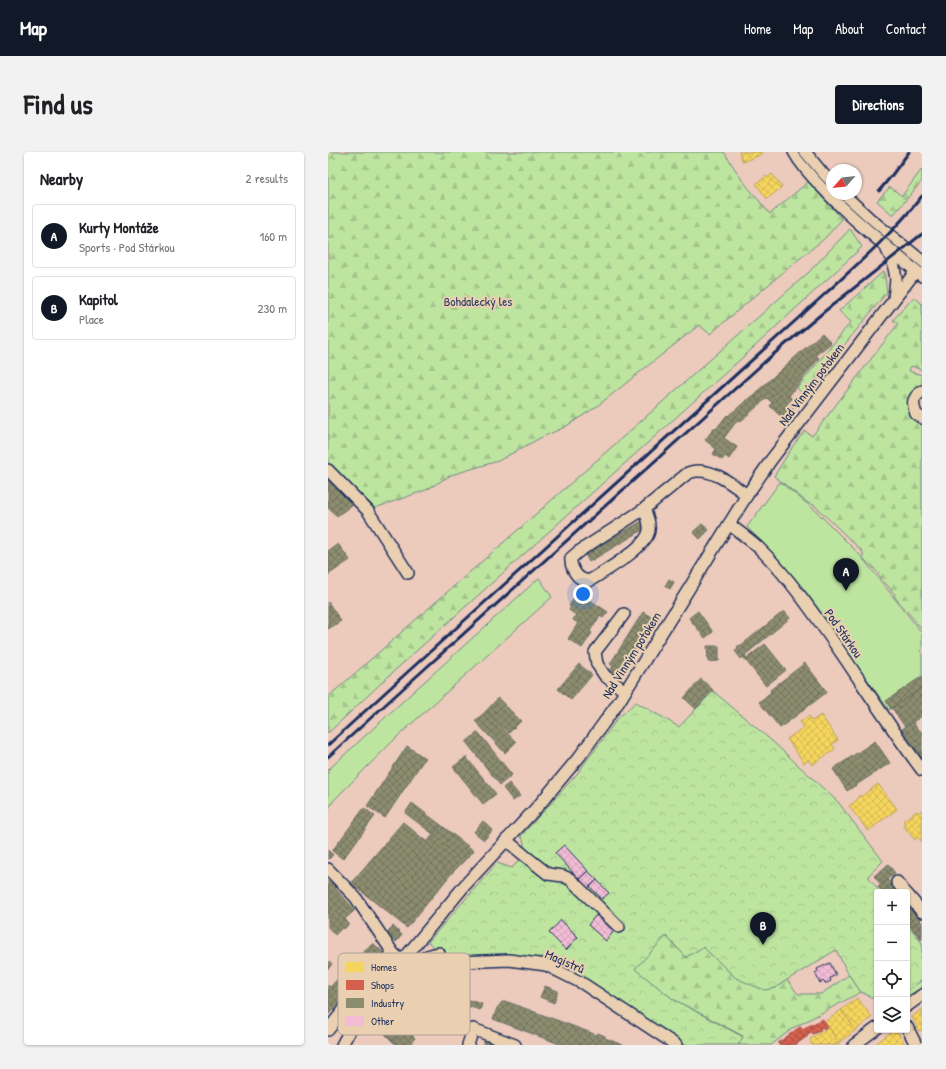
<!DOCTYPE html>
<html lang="en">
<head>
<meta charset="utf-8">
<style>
	body { margin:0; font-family:"Patrick Hand",sans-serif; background:#f2f2f2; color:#202124 }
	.controls { position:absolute; right:12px; bottom:12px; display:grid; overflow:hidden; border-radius:4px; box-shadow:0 1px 3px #0004 }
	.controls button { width:36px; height:36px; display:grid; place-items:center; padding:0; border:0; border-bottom:1px solid #e0e0e0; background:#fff; color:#202124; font:20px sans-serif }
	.compass { position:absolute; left:498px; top:12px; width:36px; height:36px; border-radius:50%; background:#fff; box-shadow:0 1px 3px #0004; rotate:243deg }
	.you { position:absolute; left:255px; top:442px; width:14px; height:14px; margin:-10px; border:3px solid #fff; border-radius:50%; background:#1a73e8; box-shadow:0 0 0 6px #1a73e833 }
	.badge { display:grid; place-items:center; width:26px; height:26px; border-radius:50%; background:#111827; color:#fff; font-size:13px; font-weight:700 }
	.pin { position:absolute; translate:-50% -33px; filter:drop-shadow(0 1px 2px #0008) }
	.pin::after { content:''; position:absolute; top:21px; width:14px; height:12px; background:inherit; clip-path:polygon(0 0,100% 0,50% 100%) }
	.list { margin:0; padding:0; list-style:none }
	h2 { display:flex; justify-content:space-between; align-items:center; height:52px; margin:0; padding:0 16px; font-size:17px }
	h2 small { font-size:13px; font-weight:400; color:#757577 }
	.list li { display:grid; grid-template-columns:26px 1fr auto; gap:12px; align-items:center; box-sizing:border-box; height:64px; margin:0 8px 8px; padding:0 8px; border:1px solid #e0e0e0; border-radius:4px }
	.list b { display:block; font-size:15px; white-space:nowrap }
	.list p { margin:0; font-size:13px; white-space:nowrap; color:#757577 }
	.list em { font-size:13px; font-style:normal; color:#757577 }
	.icon { flex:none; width:22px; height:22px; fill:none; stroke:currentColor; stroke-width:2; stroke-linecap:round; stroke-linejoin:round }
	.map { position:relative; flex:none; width:594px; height:893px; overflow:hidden; border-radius:4px }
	header { display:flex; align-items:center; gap:24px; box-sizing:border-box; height:56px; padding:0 20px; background:#111827; color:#fff }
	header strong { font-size:19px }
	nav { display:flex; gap:22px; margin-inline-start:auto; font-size:14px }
	.intro { display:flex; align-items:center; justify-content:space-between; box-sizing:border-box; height:96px; padding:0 24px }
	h1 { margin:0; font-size:28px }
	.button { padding:10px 18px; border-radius:4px; background:#111827; color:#fff; font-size:14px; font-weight:700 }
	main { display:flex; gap:24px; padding:0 24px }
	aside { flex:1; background:#fff; border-radius:4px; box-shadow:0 1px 3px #0004 }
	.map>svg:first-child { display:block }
	.grass { fill:#bee5a0; stroke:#6c8a7f }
	.forest { fill:url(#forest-firs); stroke:#6c8a7f }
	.park { fill:url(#park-crowns); stroke:#6c8a7f }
	.homes { fill:url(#homes-cross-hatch); stroke:#b4a35d }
	.shops { fill:url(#shops-cross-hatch); stroke:#9e5152 }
	.industry { fill:url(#industry-cross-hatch); stroke:#6a7069 }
	.building { fill:url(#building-cross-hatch); stroke:#1b2f5e }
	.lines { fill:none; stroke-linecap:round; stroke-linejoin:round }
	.minor-casing { stroke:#1b2f5e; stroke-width:14 }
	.minor { stroke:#ead0b1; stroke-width:11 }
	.tram { stroke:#1b2f5e; stroke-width:1 }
	.rail { stroke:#1b2f5e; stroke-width:3 }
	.labels { text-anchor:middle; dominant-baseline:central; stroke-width:4; stroke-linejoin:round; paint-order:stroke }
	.park-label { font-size:13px; fill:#2b4165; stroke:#ead0b1 }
	.street-label { font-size:13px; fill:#1b2f5e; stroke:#ead0b1 }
	.key { fill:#ead0b1; stroke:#aca098; stroke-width:1 }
	.key-label { font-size:11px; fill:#1b2f5e }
</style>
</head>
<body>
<header>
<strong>Map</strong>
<nav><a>Home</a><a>Map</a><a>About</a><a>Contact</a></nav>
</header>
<div class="intro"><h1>Find us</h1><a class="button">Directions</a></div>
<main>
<aside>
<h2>Nearby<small>2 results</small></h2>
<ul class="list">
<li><span class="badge">A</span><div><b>Kurty Montáže</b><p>Sports · Pod Stárkou</p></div><em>160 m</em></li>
<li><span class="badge">B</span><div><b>Kapitol</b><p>Place</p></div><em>230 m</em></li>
</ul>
</aside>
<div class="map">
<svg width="594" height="893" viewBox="0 0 594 893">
	<defs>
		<pattern id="forest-firs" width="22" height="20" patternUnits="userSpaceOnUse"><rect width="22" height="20" fill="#bee5a0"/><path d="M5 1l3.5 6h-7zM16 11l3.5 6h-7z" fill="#a3c58c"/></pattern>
		<pattern id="park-crowns" width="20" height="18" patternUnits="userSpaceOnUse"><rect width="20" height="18" fill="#bee5a0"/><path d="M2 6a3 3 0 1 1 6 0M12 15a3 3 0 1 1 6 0" fill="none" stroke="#a3c58c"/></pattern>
		<pattern id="homes-cross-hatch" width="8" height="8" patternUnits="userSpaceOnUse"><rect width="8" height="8" fill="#f6d55c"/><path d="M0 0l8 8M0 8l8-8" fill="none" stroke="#d2b752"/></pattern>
		<pattern id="shops-cross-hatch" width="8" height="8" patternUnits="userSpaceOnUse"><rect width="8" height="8" fill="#d6604d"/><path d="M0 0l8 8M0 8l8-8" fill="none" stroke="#ad5043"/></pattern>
		<pattern id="industry-cross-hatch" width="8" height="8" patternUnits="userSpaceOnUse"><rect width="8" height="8" fill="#8c8c6e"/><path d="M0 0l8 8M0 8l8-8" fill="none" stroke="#72735e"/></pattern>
		<pattern id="building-cross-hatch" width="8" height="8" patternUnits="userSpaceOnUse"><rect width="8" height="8" fill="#f2bcd5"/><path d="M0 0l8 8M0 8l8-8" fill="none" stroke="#cfa2b9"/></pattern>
	</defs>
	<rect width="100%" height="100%" fill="#eccabc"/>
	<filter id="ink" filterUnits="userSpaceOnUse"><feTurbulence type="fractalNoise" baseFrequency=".025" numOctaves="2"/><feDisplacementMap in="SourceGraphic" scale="8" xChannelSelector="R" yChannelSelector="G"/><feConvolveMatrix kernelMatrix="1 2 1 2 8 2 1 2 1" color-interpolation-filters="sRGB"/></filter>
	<g filter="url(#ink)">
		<g class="grass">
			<path d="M452 330 487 358 530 401 548 423 594 481V497L592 499 594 500V536L561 558 488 456 445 402 419 375Z"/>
			<path d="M211 426 224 445 71 583 5 649 0 658V618L86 539Z"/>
			<path d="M594 828V836L579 844V839Z"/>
		</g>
		<g class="forest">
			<path d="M0 0H396L414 28 442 62 480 30 514 67 497 86 459 117 382 182 371 173 268 255 237 275 212 286 170 309 123 323 98 338 47 356 0 311Z"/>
			<path d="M594 17V29L565 63 549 49 562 35 574 44Z"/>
			<path d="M522 77 534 95 425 196 66 519 0 581V545L259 317 480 121Z"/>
			<path d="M556 119 559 140 476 243 469 236 523 170 511 159Z"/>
			<path d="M586 145 594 152V218L583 214 581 219 594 223V234L589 235 583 245 594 270V477L566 444 567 443 550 422H551L535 406V401L534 399 486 353 480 351 446 324 467 291 477 279 484 284 570 172 565 168Z"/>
			<path d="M338 784 358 805 375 795 408 826 447 836 459 828 470 842H493L521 823 533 840 465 876 443 893H410L415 884 345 847 306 817Z"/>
		</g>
		<g class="park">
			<path d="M385 539 445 590 510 650 555 709 540 724 552 740H549V848L533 840 521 823 508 798 459 828 447 836 437 838 421 832 408 826 375 795 358 805 338 784 307 817 345 847 415 885 410 893H356L285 846 234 811 194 804 112 805 109 798 100 790 169 711 184 716 198 700 196 696V690L193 684 249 622 290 566 308 550 351 575Z"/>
			<path d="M579 772 594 791V828L579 839Z"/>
		</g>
		<g class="homes">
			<path d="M411 0H433L434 2 415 10Z"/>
			<path d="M444 22 454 35 439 47 428 32 438 24 439 26Z"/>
			<path d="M493 563 510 588 504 592 507 597 484 613 481 608 476 611 459 587 476 575 472 570 481 564 484 569Z"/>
			<path d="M550 632 569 657 540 679 521 654 530 647V644H534Z"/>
			<path d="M594 658V690L590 685 587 688 575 673 577 671 575 669 589 659 590 661Z"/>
			<path d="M529 846 544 865 528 878 513 858Z"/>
			<path d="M594 857V878L591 879 584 865Z"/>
			<path d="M513 858 528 878 510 891 497 870Z"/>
			<path d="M501 875 511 893H484L482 889 483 888V886Z"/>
			<path d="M566 878H569L577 893H546Z"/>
		</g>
		<path class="shops" d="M495 867 500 875 497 877 493 875 492 879 485 882 484 880 479 882 480 884 467 893H451L450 891 473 874 474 877Z"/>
		<g class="industry">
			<path d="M494 181 503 191 488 203 491 206 461 244 464 247 458 253 466 257 458 268 449 261 442 254 444 251 439 246 432 252 425 243Z"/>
			<path d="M425 243 432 252 413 269 408 270 396 286 409 295 401 307 397 304 394 308 385 302 388 297 377 288 386 276 388 277 399 263 400 264Z"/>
			<path d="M0 326 28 350 9 364 0 356Z"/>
			<path d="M314 369 318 376 261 410 257 402Z"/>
			<path d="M374 372 381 378 372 387 365 380Z"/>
			<path d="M10 392 22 408 0 423V399Z"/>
			<path d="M341 427 346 430 342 437 337 434Z"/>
			<path d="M250 440 280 460 275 466 272 464 262 479 264 481 254 496 240 487 250 471 245 468 248 463 241 458 243 455 241 454Z"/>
			<path d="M0 450 13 469 0 477Z"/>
			<path d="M370 459 385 480 377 486 361 466Z"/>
			<path d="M456 459 462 466 417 503 419 506 437 492 458 518 438 534 415 505 413 507 407 499 410 496 409 495 411 493 412 494Z"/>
			<path d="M315 460 328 468 291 525 282 520 285 514 282 512Z"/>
			<path d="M379 494H391V509L380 510Z"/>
			<path d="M477 511 499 540 452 576 431 550 443 540 442 538Z"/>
			<path d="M251 512 264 523 243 548 230 537Z"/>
			<path d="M594 524V536L563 557 558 549Z"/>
			<path d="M373 527 385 538 368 557 356 546Z"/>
			<path d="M594 536V564L577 575 564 556Z"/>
			<path d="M170 546 193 569 181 581 158 559Z"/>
			<path d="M158 559 188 590 177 601 147 569Z"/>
			<path d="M585 570 590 578H592L594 581V591L587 596 574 577Z"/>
			<path d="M150 580 184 623 172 633 138 590Z"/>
			<path d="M547 589 562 611 519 639 505 617Z"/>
			<path d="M594 591V607L587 596Z"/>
			<path d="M79 594 97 606 57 666 39 654Z"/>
			<path d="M138 605 168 642 155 652 125 615Z"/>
			<path d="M181 631 192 644 185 649 175 636Z"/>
			<path d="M84 651 113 673 105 682 77 661Z"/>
			<path d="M36 656 47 664 15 707 4 699Z"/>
			<path d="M155 669 165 678 156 688 146 680Z"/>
			<path d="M75 670 99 690 113 673 146 699 123 722 79 776 23 731Z"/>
			<path d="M0 698 5 703 0 708Z"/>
			<path d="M560 712 567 721 563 724 556 716Z"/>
			<path d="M556 716 563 724 553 733 546 724Z"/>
			<path d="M0 723 10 733 7 736 27 758 17 767 21 772 16 777 14 776 7 783 0 775Z"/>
			<path d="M559 727 563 732 554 739 550 735Z"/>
			<path d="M563 732 566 736 561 740H555L554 739Z"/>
			<path d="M566 736 569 740H561Z"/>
			<path d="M582 756 585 760 579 765V759Z"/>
			<path d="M585 760 589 764 580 771 579 770V765Z"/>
			<path d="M589 764 592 768 583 775 580 771Z"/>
			<path d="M592 768 594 771V773L586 779 583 775Z"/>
			<path d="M594 773V780L590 783 586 779Z"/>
			<path d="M65 774 74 783 68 790 58 781Z"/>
			<path d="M594 780V787L593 788 590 783Z"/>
			<path d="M45 791 57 802 0 863V833L2 835 42 793 43 794Z"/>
			<path d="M0 809 4 812 0 817Z"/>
			<path d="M217 834 230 839 226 851 212 845Z"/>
			<path d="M138 847 154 852 152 858 136 853Z"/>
			<path d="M174 850H180L269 883 270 881 277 884V886L295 893H234L165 867 169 856Z"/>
			<path d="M69 869 77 877 65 890 57 882Z"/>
			<path d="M77 877 87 886 81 893H69L65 890Z"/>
			<path d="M156 889 167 893H155Z"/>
		</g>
		<g class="building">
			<path d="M236 693 260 719 251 727 227 701Z"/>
			<path d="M260 719 269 728 260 736 251 727Z"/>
			<path d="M269 728 281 741 274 747 262 735Z"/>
			<path d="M268 763 286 779 278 789 260 773Z"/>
			<path d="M233 768 250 785 238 798 221 781Z"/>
			<path d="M502 811 508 823 502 826 503 829 499 831H497L495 829 492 831 487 821 490 819 489 817Z"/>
		</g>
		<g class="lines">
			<g class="minor-casing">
				<g id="minor">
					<path d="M466 0C473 13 484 25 495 36 525 69 560 96 594 124"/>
					<path d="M477 0 495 22 504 31"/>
					<path d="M515 42 542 67 594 109"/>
					<path d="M559 98 565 110 568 127 566 147"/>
					<path d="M594 239C584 247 584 250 588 262L594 266"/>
					<path d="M0 318 40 359 80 421"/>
					<path d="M316 357C319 364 322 371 321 378 320 395 275 420 261 429 260 429 254 427 254 427 247 424 242 413 243 406L250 400 316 357 360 321C363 320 366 319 369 319 387 318 405 333 419 343"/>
					<path d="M401 372C411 380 421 387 430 395 464 428 491 469 518 508 543 545 567 582 594 618"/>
					<path d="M296 462 267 500 269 512 277 524 297 539"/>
					<path d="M178 688 196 703 220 722 235 724 242 727 291 775"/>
					<path d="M0 717 28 746 65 801"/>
					<path d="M569 730 577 740"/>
					<path d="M579 742 594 760"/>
					<path d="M94 812C95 803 103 803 111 801"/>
					<path d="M579 854 594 843"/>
					<path d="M579 875 588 893"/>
					<path d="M0 878 29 841 65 801 74 809 81 812 181 808 218 813 254 831 348 893"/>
					<path d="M14 893 22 878 74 809 137 733 211 653 252 604 290 551 419 343 443 308 594 111"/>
					<path d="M140 893 145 877 187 893"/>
					<path d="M526 893 549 876"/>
				</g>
			</g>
			<use href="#minor" class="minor"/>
			<g class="tram">
				<path d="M470 0 492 26 504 38"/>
				<path d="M508 42 539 70 594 116"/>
			</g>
			<g class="rail">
				<path d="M551 39 564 23 581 0"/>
				<path d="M0 593 73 526 498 141C532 110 566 80 594 44"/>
				<path d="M0 605 80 532 441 206 497 159 594 82"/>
			</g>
		</g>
	</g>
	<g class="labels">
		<g class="park-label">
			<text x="150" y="149">Bohdalecký les</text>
		</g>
		<g class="street-label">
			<text transform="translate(483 232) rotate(-53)">Nad Vinným potokem</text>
			<text transform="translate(516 481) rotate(55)">Pod Stárkou</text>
			<text transform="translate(303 503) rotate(-58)">Nad Vinným potokem</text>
			<text transform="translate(237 809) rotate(23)">Magistrů</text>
		</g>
	</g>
	<rect x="10" y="801" width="132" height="82" rx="6" class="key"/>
	<rect x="18" y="810" width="18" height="10" fill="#f6d55c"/>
	<rect x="18" y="828" width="18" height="10" fill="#d6604d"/>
	<rect x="18" y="846" width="18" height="10" fill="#8c8c6e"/>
	<rect x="18" y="864" width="18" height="10" fill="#f2bcd5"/>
	<g class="key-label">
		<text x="43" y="819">Homes</text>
		<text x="43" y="837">Shops</text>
		<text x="43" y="855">Industry</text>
		<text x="43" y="873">Other</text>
	</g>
</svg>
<div class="controls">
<button>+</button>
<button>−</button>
<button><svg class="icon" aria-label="locate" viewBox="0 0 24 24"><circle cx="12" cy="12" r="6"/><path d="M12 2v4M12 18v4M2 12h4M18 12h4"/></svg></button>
<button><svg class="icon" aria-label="layers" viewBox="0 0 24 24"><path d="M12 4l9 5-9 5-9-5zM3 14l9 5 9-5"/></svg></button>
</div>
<svg class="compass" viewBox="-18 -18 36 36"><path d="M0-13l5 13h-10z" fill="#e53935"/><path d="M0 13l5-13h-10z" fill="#757577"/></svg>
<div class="you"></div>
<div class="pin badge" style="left:518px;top:439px">A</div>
<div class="pin badge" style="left:435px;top:793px">B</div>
</div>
</main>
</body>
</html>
